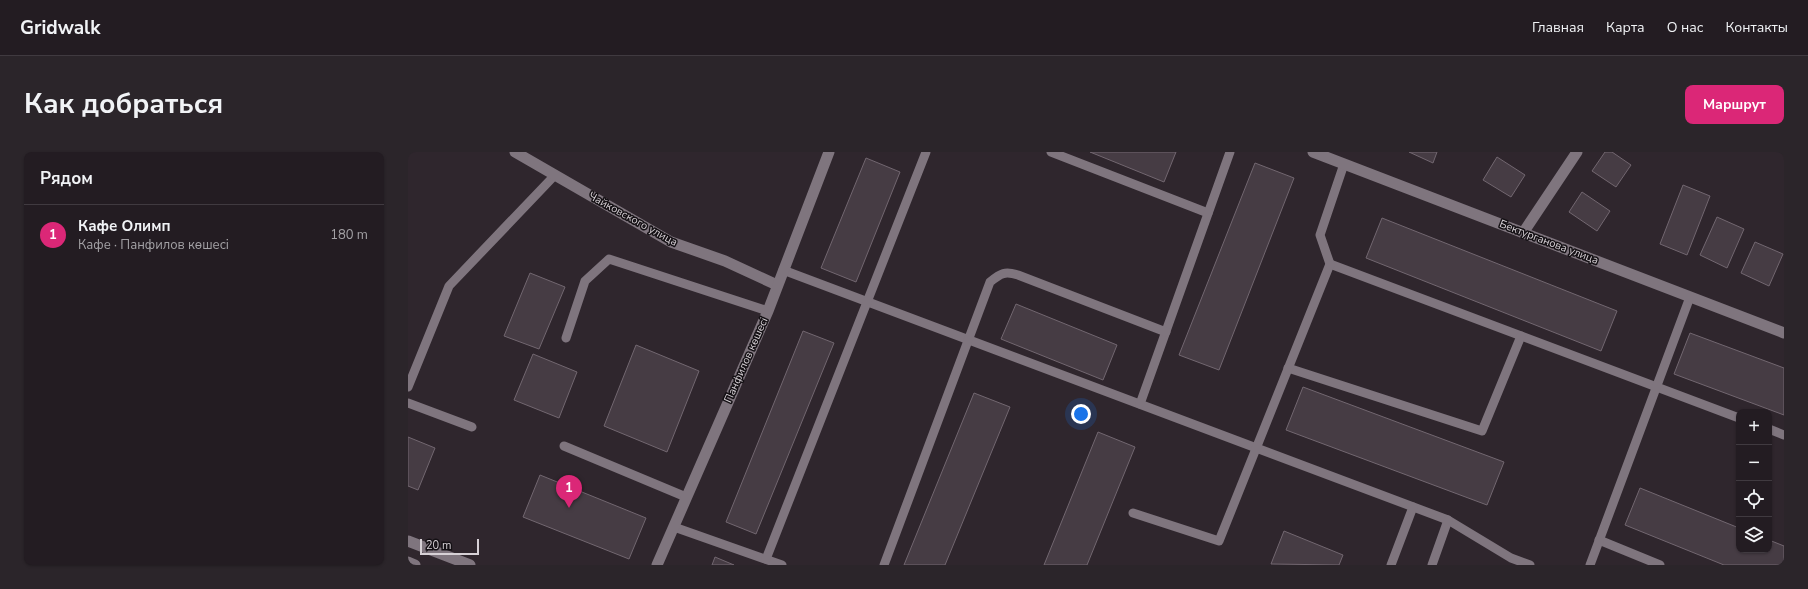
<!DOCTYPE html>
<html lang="ru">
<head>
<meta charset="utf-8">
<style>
	body { margin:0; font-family:"Nunito Sans",sans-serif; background:#2b252a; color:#f1f3f6 }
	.controls { position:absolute; right:12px; bottom:12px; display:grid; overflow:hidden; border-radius:8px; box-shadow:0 1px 3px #0004 }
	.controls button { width:36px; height:36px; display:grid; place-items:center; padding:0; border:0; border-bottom:1px solid #403a40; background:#231c22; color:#f1f3f6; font:20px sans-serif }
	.scale { position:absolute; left:12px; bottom:10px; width:59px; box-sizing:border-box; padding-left:4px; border:2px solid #d7d1d6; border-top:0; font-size:11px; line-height:14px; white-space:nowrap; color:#d7d1d6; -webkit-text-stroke:3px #141014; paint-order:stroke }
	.you { position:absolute; left:673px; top:262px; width:14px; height:14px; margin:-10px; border:3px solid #fff; border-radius:50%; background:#1a73e8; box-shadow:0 0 0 6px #1a73e833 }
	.badge { display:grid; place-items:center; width:26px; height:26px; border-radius:50%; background:#db2777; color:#fff; font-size:13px; font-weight:700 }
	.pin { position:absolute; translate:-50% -33px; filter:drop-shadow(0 1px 2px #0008) }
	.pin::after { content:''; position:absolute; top:21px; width:14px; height:12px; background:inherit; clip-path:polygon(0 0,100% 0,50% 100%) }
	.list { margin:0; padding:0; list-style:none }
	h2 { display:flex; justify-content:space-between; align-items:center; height:52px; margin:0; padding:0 16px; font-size:17px }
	h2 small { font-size:13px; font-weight:400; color:#a3a1a5 }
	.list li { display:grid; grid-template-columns:26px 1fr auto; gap:12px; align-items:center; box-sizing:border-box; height:60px; padding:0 16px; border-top:1px solid #403a40 }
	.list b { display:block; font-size:15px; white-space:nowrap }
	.list p { margin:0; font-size:13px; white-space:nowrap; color:#a3a1a5 }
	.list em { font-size:13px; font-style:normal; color:#a3a1a5 }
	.icon { flex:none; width:22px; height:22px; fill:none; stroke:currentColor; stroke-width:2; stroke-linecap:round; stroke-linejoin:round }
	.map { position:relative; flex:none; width:1376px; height:413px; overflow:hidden; border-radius:8px }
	header { display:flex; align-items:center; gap:24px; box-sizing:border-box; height:56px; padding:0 20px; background:#231c22; border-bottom:1px solid #403a40 }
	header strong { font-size:19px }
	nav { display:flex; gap:22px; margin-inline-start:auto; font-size:14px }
	.intro { display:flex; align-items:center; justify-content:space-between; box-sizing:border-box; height:96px; padding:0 24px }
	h1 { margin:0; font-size:28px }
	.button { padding:10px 18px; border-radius:8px; background:#db2777; color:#fff; font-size:14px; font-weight:700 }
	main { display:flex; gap:24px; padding:0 24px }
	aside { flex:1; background:#231c22; border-radius:8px; box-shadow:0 1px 3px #0004 }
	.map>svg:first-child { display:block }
	.building { fill:#463c44; stroke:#726770 }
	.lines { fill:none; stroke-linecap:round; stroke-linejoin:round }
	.service { stroke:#7f757e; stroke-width:9 }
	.minor { stroke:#7f757e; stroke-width:11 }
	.secondary { stroke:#7f757e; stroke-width:11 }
	.labels { text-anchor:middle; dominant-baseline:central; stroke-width:3; stroke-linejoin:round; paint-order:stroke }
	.street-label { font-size:11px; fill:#d7d1d6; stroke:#141014 }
</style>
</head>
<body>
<header>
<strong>Gridwalk</strong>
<nav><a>Главная</a><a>Карта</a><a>О нас</a><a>Контакты</a></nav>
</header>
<div class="intro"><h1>Как добраться</h1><a class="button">Маршрут</a></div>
<main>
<aside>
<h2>Рядом<small></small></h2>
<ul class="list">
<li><span class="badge">1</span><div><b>Кафе Олимп</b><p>Кафе · Панфилов көшесі</p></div><em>180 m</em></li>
</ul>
</aside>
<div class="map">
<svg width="1376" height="413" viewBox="0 0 1376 413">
	<rect width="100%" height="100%" fill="#2f262d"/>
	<g class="building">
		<path d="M682 0H768L756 30Z"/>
		<path d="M1001 0H1029L1025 11Z"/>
		<path d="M1197 0H1204L1223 13 1208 35 1184 19Z"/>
		<path d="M1089 5 1117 23 1103 45 1075 28Z"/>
		<path d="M458 6 492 20 448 130 413 116Z"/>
		<path d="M847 11 886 26 811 218 771 203Z"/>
		<path d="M1275 33 1302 44 1279 103 1252 92Z"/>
		<path d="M1174 40 1202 59 1189 79 1161 60Z"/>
		<path d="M1309 65 1336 77 1319 116 1292 103Z"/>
		<path d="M974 66 1209 159 1193 199 958 106Z"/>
		<path d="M1347 90 1375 102 1361 134 1333 121Z"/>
		<path d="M122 121 157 135 131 197 96 184Z"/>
		<path d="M608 152 709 193 695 228 593 187Z"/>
		<path d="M395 179 426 191 348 382 318 370Z"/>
		<path d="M1282 181 1376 216V263L1266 222Z"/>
		<path d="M228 193 291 219 259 300 196 274Z"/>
		<path d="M125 202 169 220 151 266 106 248Z"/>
		<path d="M895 235 1096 310 1079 353 878 278Z"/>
		<path d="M566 241 602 255 537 413H496Z"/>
		<path d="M690 280 727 295 679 413H636Z"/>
		<path d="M0 285 27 296 10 338 0 334Z"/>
		<path d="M132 323 238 366 221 407 115 365Z"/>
		<path d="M1232 336 1331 376V398H1361V388L1376 394V413H1316L1217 373Z"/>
		<path d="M876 379 935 403 931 413 863 412Z"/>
		<path d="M307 405 326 413H304Z"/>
	</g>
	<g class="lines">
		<g class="service">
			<path d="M643 0 800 61"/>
			<path d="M922 112 1331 266"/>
			<path d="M375 118 1040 368 1103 406 1122 413"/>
			<path d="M158 186 177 129 201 107 360 159"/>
			<path d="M880 216 1074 279 1113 184"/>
			<path d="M0 235 41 134 147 23"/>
			<path d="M0 251 64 275"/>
			<path d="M732 252 822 0"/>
			<path d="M1361 277 1376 283"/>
			<path d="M156 294 278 345"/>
			<path d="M725 361 811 389 922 112 912 83 936 12"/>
			<path d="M266 375 374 413"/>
			<path d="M1191 388 1252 413"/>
			<path d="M358 407 518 0"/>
			<path d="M476 413 582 130C593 121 597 119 610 123L758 180"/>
			<path d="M983 413 1005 355"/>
			<path d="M1024 413 1040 368"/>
			<path d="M1182 413 1282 145"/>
		</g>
		<g class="minor">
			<path d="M107 0 263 90 317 109 369 133"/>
			<path d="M905 0 1376 181"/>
			<path d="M1115 81 1169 0"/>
			<path d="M249 413 360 159 421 0"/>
		</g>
		<g class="secondary">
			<path d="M0 389 62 413"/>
			<path d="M0 410 7 413"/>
		</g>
	</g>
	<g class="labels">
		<g class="street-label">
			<text transform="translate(225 67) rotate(29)">Чайковского улица</text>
			<text transform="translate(1141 90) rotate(21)">Бектурганова улица</text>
			<text transform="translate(338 208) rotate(-66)">Панфилов көшесі</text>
		</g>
	</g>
</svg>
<div class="controls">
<button>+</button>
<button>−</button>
<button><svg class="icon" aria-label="locate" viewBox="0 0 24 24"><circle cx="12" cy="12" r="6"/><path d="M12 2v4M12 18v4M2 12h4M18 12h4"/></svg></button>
<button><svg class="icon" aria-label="layers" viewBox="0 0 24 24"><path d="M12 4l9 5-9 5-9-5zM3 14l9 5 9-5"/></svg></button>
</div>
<div class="scale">20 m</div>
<div class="you"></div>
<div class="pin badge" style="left:161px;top:356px">1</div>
</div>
</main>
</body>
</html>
